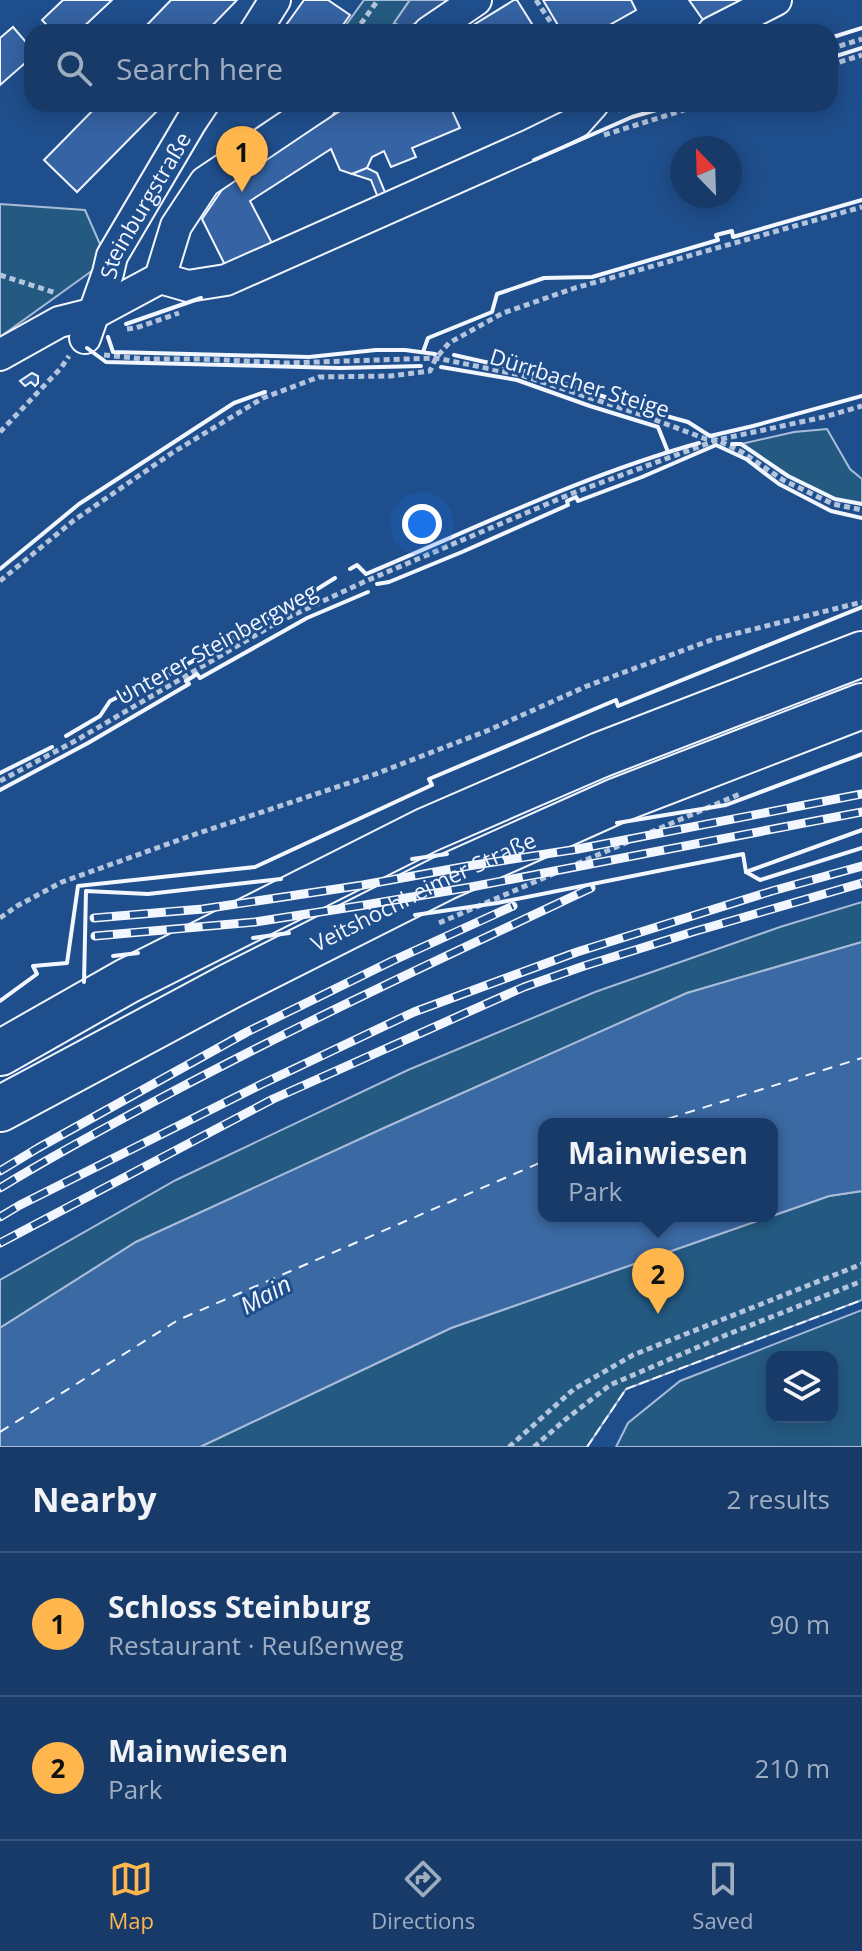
<!DOCTYPE html>
<html lang="en">
<head>
<meta charset="utf-8">
<style>
	body { margin:0; font-family:"Open Sans",sans-serif; background:#20416f; color:#f1f3f6 }
	.controls { position:absolute; right:24px; bottom:24px; display:grid; overflow:hidden; border-radius:16px; box-shadow:0 4px 20px #0003 }
	.controls button { width:72px; height:72px; display:grid; place-items:center; padding:0; border:0; border-bottom:2px solid #36547d; background:#173a69; color:#f1f3f6; font:40px sans-serif }
	.compass { position:absolute; left:670px; top:136px; width:72px; height:72px; border-radius:50%; background:#173a69; box-shadow:0 4px 20px #0003; rotate:337deg }
	.you { position:absolute; left:422px; top:524px; width:28px; height:28px; margin:-20px; border:6px solid #fff; border-radius:50%; background:#1a73e8; box-shadow:0 0 0 12px #1a73e833 }
	.badge { display:grid; place-items:center; width:52px; height:52px; border-radius:50%; background:#ffb74d; color:#111; font-size:26px; font-weight:700 }
	.pin { position:absolute; translate:-50% -66px; filter:drop-shadow(0 2px 4px #0008) }
	.pin::after { content:''; position:absolute; top:42px; width:28px; height:24px; background:inherit; clip-path:polygon(0 0,100% 0,50% 100%) }
	.popup { position:absolute; left:538px; top:1118px; width:240px; height:104px; box-sizing:border-box; display:grid; place-content:center; border-radius:16px; background:#173a69; filter:drop-shadow(0 2px 6px #0005); font-size:26px; white-space:nowrap; color:#9eadc0 }
	.popup b { font-size:30px; color:#f1f3f6 }
	.popup::after { content:''; position:absolute; left:50%; top:100%; margin-left:-16px; border:16px solid transparent; border-top-color:#173a69 }
	.list { margin:0; padding:0; list-style:none }
	h2 { display:flex; justify-content:space-between; align-items:center; height:104px; margin:0; padding:0 32px; font-size:34px }
	h2 small { font-size:26px; font-weight:400; color:#9eadc0 }
	.list li { display:grid; grid-template-columns:52px 1fr auto; gap:24px; align-items:center; box-sizing:border-box; height:144px; padding:0 32px; border-top:2px solid #36547d }
	.list b { display:block; font-size:30px; white-space:nowrap }
	.list p { margin:0; font-size:26px; white-space:nowrap; color:#9eadc0 }
	.list em { font-size:26px; font-style:normal; color:#9eadc0 }
	.icon { flex:none; width:44px; height:44px; fill:none; stroke:currentColor; stroke-width:2; stroke-linecap:round; stroke-linejoin:round }
	.map { position:relative; flex:none; width:862px; height:1447px; overflow:hidden }
	.search { position:absolute; background:#173a69; box-shadow:0 4px 20px #0003; left:24px; right:24px; top:24px; height:88px; display:flex; align-items:center; gap:20px; box-sizing:border-box; padding:0 28px; border-radius:24px; color:#9eadc0; font-size:30px }
	.sheet { height:392px; background:#173a69 }
	nav { display:flex; justify-content:space-around; align-items:center; box-sizing:border-box; height:112px; border-top:2px solid #36547d; background:#173a69; font-size:22px; color:#9eadc0 }
	nav a { display:grid; justify-items:center; gap:4px }
	nav .on { color:#ffb74d }
	.map>svg:first-child { display:block }
	.green { fill:#245a82; stroke:#a8bbd7; stroke-width:2; fill-rule:evenodd }
	.parking { fill:#305b95; stroke:#a8bbd7; stroke-width:2 }
	.water { fill:#3b69a3; stroke:#a8bbd7; stroke-width:2 }
	.lines { fill:none; stroke-linecap:round; stroke-linejoin:round }
	.ferry { stroke:#f2f6ff; stroke-width:2; stroke-dasharray:10 8; stroke-linecap:butt }
	.building { fill:#3563a3; stroke:#f2f6ff; stroke-width:2 }
	.minor-casing { stroke:#f2f6ff; stroke-width:34 }
	.highway-casing { stroke:#f2f6ff; stroke-width:48 }
	.path { stroke:#b3c4dc; stroke-width:5; stroke-dasharray:6 4; stroke-linecap:butt }
	.minor { stroke:#1f4e8c; stroke-width:30 }
	.highway { stroke:#1f4e8c; stroke-width:44 }
	.rail-casing { stroke:#f2f6ff; stroke-width:9 }
	.rail { stroke:#1f4e8c; stroke-width:6; stroke-dasharray:18; stroke-linecap:butt }
	.fence { stroke:#f2f6ff; stroke-width:2; stroke-dasharray:10 4; stroke-linecap:butt }
	.wall { stroke:#f2f6ff; stroke-width:4 }
	.labels { text-anchor:middle; dominant-baseline:central; stroke-width:6; stroke-linejoin:round; paint-order:stroke }
	.street-label { font-size:22px; fill:#f2f6ff; stroke:#1f4e8c }
	.water-label { font-size:24px; font-style:italic; fill:#f2f6ff; stroke:#1f4e8c }
</style>
</head>
<body>
<div class="map">
<svg width="862" height="1447" viewBox="0 0 862 1447">
	<rect width="100%" height="100%" fill="#1f4e8c"/>
	<g class="green">
		<path d="M364 0H410L394 23 406 29 403 32H341Z"/>
		<path d="M0 204 85 210 107 260 0 337Z"/>
		<path d="M827 429 850 469 862 479V504L835 499 788 476 741 444 794 432Z"/>
		<path d="M862 902V942L687 993 384 1128 136 1242 0 1328V1280L176 1180 408 1070 595 992 780 927Z"/>
		<path d="M862 1191V1300L626 1389 587 1447H200L451 1328 829 1196Z"/>
		<path d="M862 1310V1447H616L628 1423 680 1381ZM772 1357H832V1417H772Z"/>
	</g>
	<path class="parking" d="M410 0H451L406 29 394 23Z"/>
	<path class="water" d="M862 942V1191L829 1196 772 1216V1124H544V1216H771L451 1328 200 1447H0V1328L136 1242 384 1128 687 993Z"/>
	<g class="lines">
		<g class="ferry">
			<path d="M651 1124 862 1058"/>
			<path d="M0 1432 178 1320 544 1161"/>
		</g>
	</g>
	<g class="building">
		<path d="M63 0H112L78 32H53L42 20Z"/>
		<path d="M171 0H237L206 32H144L142 30Z"/>
		<path d="M304 0H328L350 15 338 32H281Z"/>
		<path d="M514 0H517L537 32H462Z"/>
		<path d="M543 0H631L636 10 597 32H562Z"/>
		<path d="M689 0H761L708 27Z"/>
		<path d="M13 27 32 49V57L0 85V38Z"/>
		<path d="M99 104H164L77 192 44 160Z"/>
		<path d="M351 104H449L460 128 412 148 416 157 391 167 384 151 372 157 367 168 352 174 340 170 331 149 250 201 275 249 227 269 202 219 226 184Z"/>
		<path d="M367 168 377 173 387 197 379 200 371 180 352 174Z"/>
		<path d="M32 373 38 376V383L35 386 31 382 25 386 20 381Z"/>
	</g>
	<g class="lines">
		<g class="minor-casing">
			<g id="minor">
				<path d="M255 32 275 0"/>
				<path d="M429 32 476 0"/>
				<path d="M713 32 776 0"/>
				<path d="M160 278 188 286 226 280 530 145 577 122 593 104"/>
				<path id="s1" d="M85 338 108 273 112 256 191 122 203 104"/>
				<path d="M0 355 59 322 95 313 160 278 176 226 205 182 321 104"/>
			</g>
		</g>
		<g class="highway-casing">
			<g id="highway">
				<path d="M0 1053 127 981 427 830 600 755 862 654"/>
				<path id="s2" d="M0 1109 230 986 444 878 616 801 862 706"/>
			</g>
		</g>
		<g class="path">
			<path d="M536 0 557 32"/>
			<path d="M355 32 378 0"/>
			<path d="M830 49 862 39"/>
			<path d="M830 65 862 55"/>
			<path d="M618 110 640 104"/>
			<path d="M604 135 703 104"/>
			<path d="M0 275 56 293"/>
			<path d="M127 329 136 328 179 313"/>
			<path d="M104 355 144 359H201L286 363 436 358 521 375 645 416 706 439 717 440 742 452 783 480 833 504 862 510"/>
			<path d="M0 432 61 368 69 356"/>
			<path d="M0 581 73 521 172 453 263 398 319 377 391 376 430 371 436 358 449 343 503 313 575 288 862 207"/>
			<path d="M0 781 75 741 278 622 366 581 573 493 717 440 824 417 862 406"/>
			<path d="M0 918 17 906 62 882 190 836 373 775 489 730 587 686 714 639 862 602"/>
			<path d="M439 923 742 793"/>
			<path d="M509 1447 574 1389 633 1355 862 1264"/>
			<path d="M534 1447 566 1419 610 1385 726 1335 862 1281"/>
		</g>
		<use href="#minor" class="minor"/>
		<use href="#highway" class="highway"/>
		<g class="rail-casing">
			<g id="rail">
				<path d="M94 918 203 909 363 885 468 866 578 849 862 794"/>
				<path d="M95 936 255 922 365 905 471 887 862 812"/>
				<path d="M0 1171 38 1148 247 1032 392 961 513 906"/>
				<path d="M0 1188C52 1156 105 1128 159 1099 301 1023 446 956 591 888"/>
				<path d="M0 1217 20 1205 262 1084 414 1012 577 952 772 891 862 866"/>
				<path d="M0 1243 273 1099 524 987 584 966 696 931 862 883"/>
			</g>
		</g>
		<use href="#rail" class="rail"/>
		<path class="fence" d="M587 1447 626 1389 862 1300"/>
		<g class="wall">
			<path d="M830 38 862 28"/>
			<path d="M830 58 862 48"/>
			<path d="M602 110 619 104"/>
			<path d="M534 160 632 117 677 104"/>
			<path d="M126 324 201 298"/>
			<path d="M108 337 113 352 309 357 376 350H405L435 354"/>
			<path d="M87 348 106 362 340 368 421 366"/>
			<path d="M423 352 428 338 492 312 497 294 544 278 592 277 718 240 716 235 732 231 733 237 862 200"/>
			<path d="M454 355 525 371 648 411 688 422 710 436 753 426 862 396"/>
			<path d="M441 367 517 380 590 406 658 427 668 452"/>
			<path d="M732 444H741L788 476 835 499 862 504"/>
			<path d="M0 569 79 504 234 403 265 392"/>
			<path d="M350 569 357 565 366 574C476 528 584 475 699 443"/>
			<path d="M377 584 389 582 462 552 568 505 567 501 576 497 578 501 642 477 716 445 746 459 779 484 831 511 862 518"/>
			<path d="M66 736 100 716 110 701 140 686 156 682 286 608 284 603 293 599 295 603 335 578"/>
			<path d="M0 773 52 747"/>
			<path d="M0 790 88 743 189 684 186 681 197 674 200 678 307 618 368 592"/>
			<path d="M617 823 726 805 862 754"/>
			<path d="M412 859 447 854"/>
			<path d="M746 872 862 830"/>
			<path d="M746 872 760 880 862 848"/>
			<path d="M415 915 497 903 743 854 746 872"/>
			<path d="M253 938 289 933"/>
			<path d="M113 956 138 953"/>
			<path d="M84 982 86 891 148 894 281 879"/>
			<path d="M0 1001 37 974 33 966 67 963 78 886 255 867 432 785 429 779 616 700 618 706 862 607"/>
		</g>
	</g>
	<g class="labels">
		<g class="street-label">
			<text stroke="none"><textPath href="#s1" startOffset="146">Steinburgstraße</textPath></text>
			<text transform="translate(580 382) rotate(17)">Dürrbacher Steige</text>
			<text transform="translate(216 643) rotate(-29)">Unterer Steinbergweg</text>
			<text stroke="none"><textPath href="#s2" startOffset="476">Veitshöchheimer Straße</textPath></text>
		</g>
		<g class="water-label">
			<text transform="translate(265 1294) rotate(-29)">Main</text>
		</g>
	</g>
</svg>
<div class="controls">
<button><svg class="icon" aria-label="layers" viewBox="0 0 24 24"><path d="M12 4l9 5-9 5-9-5zM3 14l9 5 9-5"/></svg></button>
</div>
<svg class="compass" viewBox="-18 -18 36 36"><path d="M0-13l5 13h-10z" fill="#e53935"/><path d="M0 13l5-13h-10z" fill="#9eadc0"/></svg>
<div class="you"></div>
<div class="pin badge" style="left:242px;top:192px">1</div>
<div class="pin badge" style="left:658px;top:1314px">2</div>
<div class="popup"><b>Mainwiesen</b>Park</div>
<div class="search"><svg class="icon" aria-label="search" viewBox="0 0 24 24"><circle cx="10" cy="10" r="6"/><path d="M15 15l6 6"/></svg>Search here</div>
</div>
<section class="sheet">
<h2>Nearby<small>2 results</small></h2>
<ul class="list">
<li><span class="badge">1</span><div><b>Schloss Steinburg</b><p>Restaurant · Reußenweg</p></div><em>90 m</em></li>
<li><span class="badge">2</span><div><b>Mainwiesen</b><p>Park</p></div><em>210 m</em></li>
</ul>
</section>
<nav>
<a class="on"><svg class="icon" aria-label="map" viewBox="0 0 24 24"><path d="M3 6l6-2 6 2 6-2v14l-6 2-6-2-6 2zM9 4v14M15 6v14"/></svg>Map</a>
<a><svg class="icon" aria-label="directions" viewBox="0 0 24 24"><path d="M12 3l9 9-9 9-9-9zM9 14v-3h6M13 9l2 2-2 2"/></svg>Directions</a>
<a><svg class="icon" aria-label="saved" viewBox="0 0 24 24"><path d="M7 4h10v16l-5-4-5 4z"/></svg>Saved</a>
</nav>
</body>
</html>
